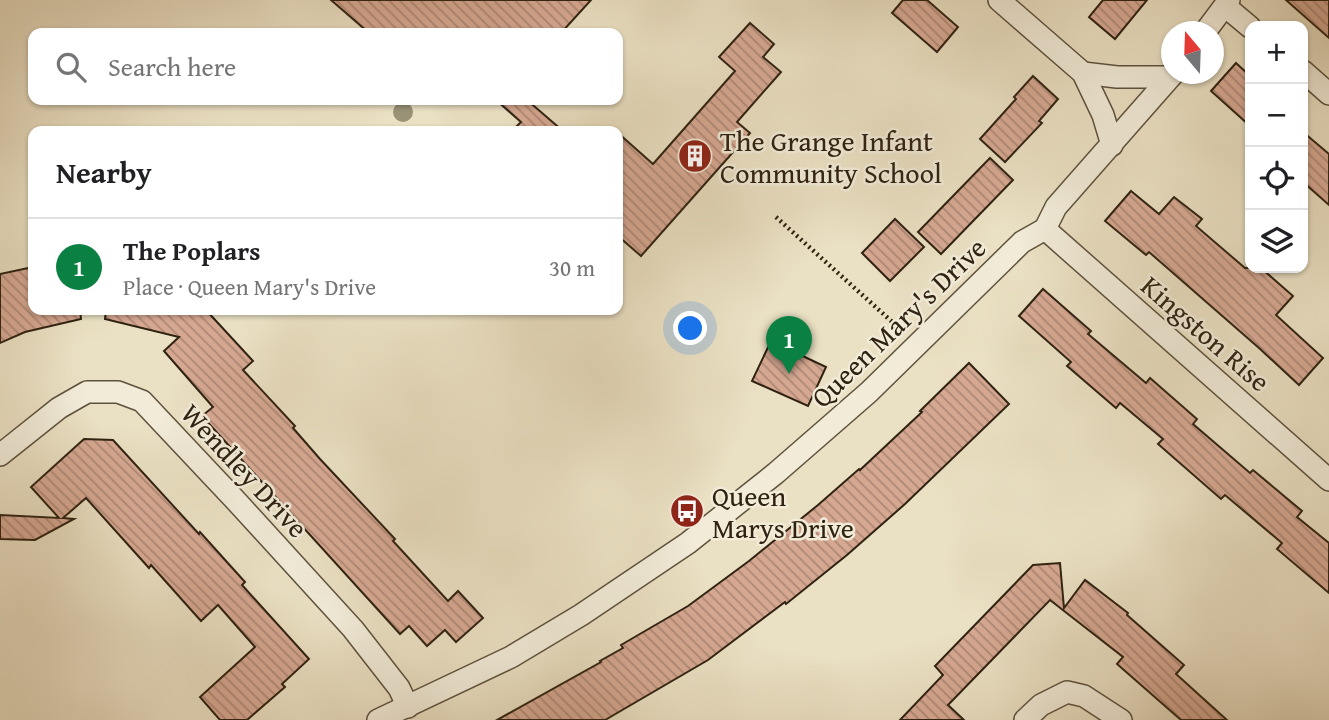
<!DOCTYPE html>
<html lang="en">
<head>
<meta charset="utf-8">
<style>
	body { margin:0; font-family:"Gentium Book Plus",serif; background:#f2f2f2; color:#202124 }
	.controls { position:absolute; right:21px; top:21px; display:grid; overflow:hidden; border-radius:14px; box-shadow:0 2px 5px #0004 }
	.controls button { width:63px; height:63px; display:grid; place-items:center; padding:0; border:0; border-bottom:2px solid #e0e0e0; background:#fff; color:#202124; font:35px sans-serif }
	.compass { position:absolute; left:1161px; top:21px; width:63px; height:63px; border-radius:50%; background:#fff; box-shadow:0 2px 5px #0004; rotate:341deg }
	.you { position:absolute; left:691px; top:329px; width:24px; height:24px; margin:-18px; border:5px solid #fff; border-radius:50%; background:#1a73e8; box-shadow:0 0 0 10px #1a73e833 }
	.badge { display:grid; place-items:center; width:46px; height:46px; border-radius:50%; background:#0b8043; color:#fff; font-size:23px; font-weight:700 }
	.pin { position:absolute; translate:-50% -58px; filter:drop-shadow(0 2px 4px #0008) }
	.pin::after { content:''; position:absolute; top:37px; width:24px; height:21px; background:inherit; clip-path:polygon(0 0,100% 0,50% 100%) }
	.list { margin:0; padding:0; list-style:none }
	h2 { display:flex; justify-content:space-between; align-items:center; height:91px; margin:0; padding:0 28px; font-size:30px }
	h2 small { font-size:23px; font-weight:400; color:#757577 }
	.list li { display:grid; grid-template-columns:46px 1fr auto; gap:21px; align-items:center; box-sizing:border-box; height:98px; padding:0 28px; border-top:2px solid #e0e0e0 }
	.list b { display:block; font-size:26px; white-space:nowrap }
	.list p { margin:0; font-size:23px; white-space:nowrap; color:#757577 }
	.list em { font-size:23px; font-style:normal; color:#757577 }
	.icon { flex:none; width:38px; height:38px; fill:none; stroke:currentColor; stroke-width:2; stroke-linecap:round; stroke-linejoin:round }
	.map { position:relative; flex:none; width:1329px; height:720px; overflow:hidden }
	.search { position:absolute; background:#fff; box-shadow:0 2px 5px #0004; left:28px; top:28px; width:595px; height:77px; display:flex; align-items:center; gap:18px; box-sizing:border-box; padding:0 24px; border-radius:14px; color:#757577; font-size:26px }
	.panel { position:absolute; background:#fff; box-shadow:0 2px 5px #0004; left:28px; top:126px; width:595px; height:189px; border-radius:14px }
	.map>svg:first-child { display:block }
	.building { fill:url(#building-back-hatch); stroke:#2f2211; stroke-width:2 }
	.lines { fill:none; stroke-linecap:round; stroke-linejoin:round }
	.minor-casing { stroke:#5e523e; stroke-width:24 }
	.path { stroke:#2f2211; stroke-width:4.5; stroke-dasharray:2 3.5; stroke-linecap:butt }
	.minor { stroke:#f1ebd8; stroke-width:21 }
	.tree { fill:#9a9276 }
	.labels { text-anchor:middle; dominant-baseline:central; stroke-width:5; stroke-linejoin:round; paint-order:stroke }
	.poi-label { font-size:28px; fill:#2f2211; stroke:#f1ebd8; text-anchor:start }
	.street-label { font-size:28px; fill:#2f2211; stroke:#f1ebd8 }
</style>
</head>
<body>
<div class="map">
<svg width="1329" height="720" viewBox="0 0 1329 720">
	<defs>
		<pattern id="building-back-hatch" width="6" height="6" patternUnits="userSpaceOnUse" patternTransform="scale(1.75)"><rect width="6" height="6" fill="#d6a892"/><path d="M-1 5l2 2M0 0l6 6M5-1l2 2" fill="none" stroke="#ae8876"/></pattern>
	</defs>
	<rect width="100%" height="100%" fill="#eae0c3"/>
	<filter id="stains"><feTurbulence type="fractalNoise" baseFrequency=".00286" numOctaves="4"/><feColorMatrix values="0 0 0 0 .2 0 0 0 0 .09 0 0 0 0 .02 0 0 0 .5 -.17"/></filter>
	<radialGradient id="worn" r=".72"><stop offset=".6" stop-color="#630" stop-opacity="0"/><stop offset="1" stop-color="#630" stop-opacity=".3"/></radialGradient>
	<g class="building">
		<path d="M331 0H591L561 33H369Z"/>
		<path d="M903 0H927L958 27 937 52 892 13Z"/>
		<path d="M1103 0H1147L1115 39 1089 17Z"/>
		<path d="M1286 0H1329V38Z"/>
		<path d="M750 23 774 44 763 57 781 72 737 122 750 133 641 256 618 236V133L653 164 735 71 719 57Z"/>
		<path d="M1236 63 1250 76V126L1211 91Z"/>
		<path d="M1033 76 1058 99 1039 121 1042 123 1005 162 980 139 1016 99 1014 97Z"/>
		<path d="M496 100H527L563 131H512L521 122Z"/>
		<path d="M1303 132 1329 154V205L1303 182Z"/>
		<path d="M990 158 1013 180 941 254 918 232Z"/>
		<path d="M1131 191 1159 214 1174 197 1202 219 1196 226 1245 268H1261L1293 296 1276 315 1323 358 1299 385 1259 348 1149 252 1146 255 1105 221Z"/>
		<path d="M895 219 924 247 890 281 862 253Z"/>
		<path d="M33 267V310H80L81 319 25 332 0 343V274Z"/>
		<path d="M1043 289 1091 331 1088 334 1146 383 1150 378 1197 419 1193 424 1250 473 1253 470 1302 511 1297 517 1329 543V593L1277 549 1282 543 1225 495 1221 499 1158 444 1163 439 1120 403 1116 408 1067 366 1071 362 1019 316Z"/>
		<path d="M106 310H206L253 361 243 370 295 426 293 428 320 459 395 539 393 541 448 601 458 591 483 618 456 642 445 630 427 646 409 626 400 634 202 416 213 407 164 351 179 337 105 319Z"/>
		<path d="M771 341 826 367 808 406 752 381Z"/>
		<path d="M969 363 1009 404 905 504 847 555 786 604 785 602 708 660 605 720H497L601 662 600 661 623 648 621 645 688 606 749 561 818 505 859 469 860 470 922 412 920 411Z"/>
		<path d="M84 439 113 440 199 534 200 532 245 582 242 585 309 659 282 684 285 687 247 720H220L200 697 255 647 218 605 201 621 151 565 149 568 86 498 63 518 74 519 35 540 0 539V515L59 518 31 487Z"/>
		<path d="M1060 563 1064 608 1085 580 1128 613 1127 615 1184 665 1176 674 1227 720H1181L1117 664 1123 657 1050 600 948 705 964 720H900L943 675 935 666 1033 565Z"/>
	</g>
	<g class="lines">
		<g class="minor-casing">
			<g id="minor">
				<path d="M999 0 1083 73 1103 115 1112 145"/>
				<path d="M1225 6 1250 27"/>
				<path d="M1205 32 1229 0"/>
				<path d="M1303 71 1329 94"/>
				<path d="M1083 73 1117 77H1170"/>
				<path d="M1045 229 1329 480"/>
				<path d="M0 455 59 408 87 392H118L142 401 238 503 353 629 399 688 408 707"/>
				<path d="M378 720 511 657 581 615 688 543 776 473 869 392 1022 242 1045 229 1056 207 1173 74"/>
				<path d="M1025 720 1041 705 1067 692 1084 696 1121 720"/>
			</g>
		</g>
		<path class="path" d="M776 217 900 329"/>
		<use href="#minor" class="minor"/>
	</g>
	<circle class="tree" cx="403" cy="112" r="10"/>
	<defs>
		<g id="building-disc" transform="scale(1.75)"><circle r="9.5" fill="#8f2418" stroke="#f1ebd8"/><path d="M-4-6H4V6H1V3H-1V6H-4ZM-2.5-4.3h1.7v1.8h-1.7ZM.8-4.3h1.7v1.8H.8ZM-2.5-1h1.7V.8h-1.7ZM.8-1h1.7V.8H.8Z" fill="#fff"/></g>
		<g id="bus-disc" transform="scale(1.75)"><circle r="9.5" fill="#8f2418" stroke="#f1ebd8"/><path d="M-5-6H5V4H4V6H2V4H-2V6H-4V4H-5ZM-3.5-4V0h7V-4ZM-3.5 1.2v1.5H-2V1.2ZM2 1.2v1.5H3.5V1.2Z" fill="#fff"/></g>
	</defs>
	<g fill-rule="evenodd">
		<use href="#building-disc" x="695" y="156"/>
		<use href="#bus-disc" x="687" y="511"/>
	</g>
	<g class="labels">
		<g class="poi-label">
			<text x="720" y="140">The Grange Infant<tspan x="720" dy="32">Community School</tspan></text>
			<text x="712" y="495">Queen<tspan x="712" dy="32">Marys Drive</tspan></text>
		</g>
		<g class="street-label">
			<text transform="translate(898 322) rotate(-44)">Queen Mary's Drive</text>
			<text transform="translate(1206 333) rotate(41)">Kingston Rise</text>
			<text transform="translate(245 470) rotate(47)">Wendley Drive</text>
		</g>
	</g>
	<rect width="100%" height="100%" filter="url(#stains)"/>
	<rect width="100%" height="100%" fill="url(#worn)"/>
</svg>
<div class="controls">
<button>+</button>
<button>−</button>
<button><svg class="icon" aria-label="locate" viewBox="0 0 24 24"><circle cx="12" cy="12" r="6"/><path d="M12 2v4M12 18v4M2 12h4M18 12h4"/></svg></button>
<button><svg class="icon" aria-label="layers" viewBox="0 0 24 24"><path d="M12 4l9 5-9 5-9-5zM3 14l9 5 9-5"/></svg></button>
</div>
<svg class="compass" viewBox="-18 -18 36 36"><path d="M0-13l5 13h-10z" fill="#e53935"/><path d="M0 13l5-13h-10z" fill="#757577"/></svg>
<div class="you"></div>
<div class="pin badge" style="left:789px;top:374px">1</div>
<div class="search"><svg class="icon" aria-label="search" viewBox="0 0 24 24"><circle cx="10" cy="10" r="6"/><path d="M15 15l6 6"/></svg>Search here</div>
<section class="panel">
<h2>Nearby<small></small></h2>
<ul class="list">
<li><span class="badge">1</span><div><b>The Poplars</b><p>Place · Queen Mary's Drive</p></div><em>30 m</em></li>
</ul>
</section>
</div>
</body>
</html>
